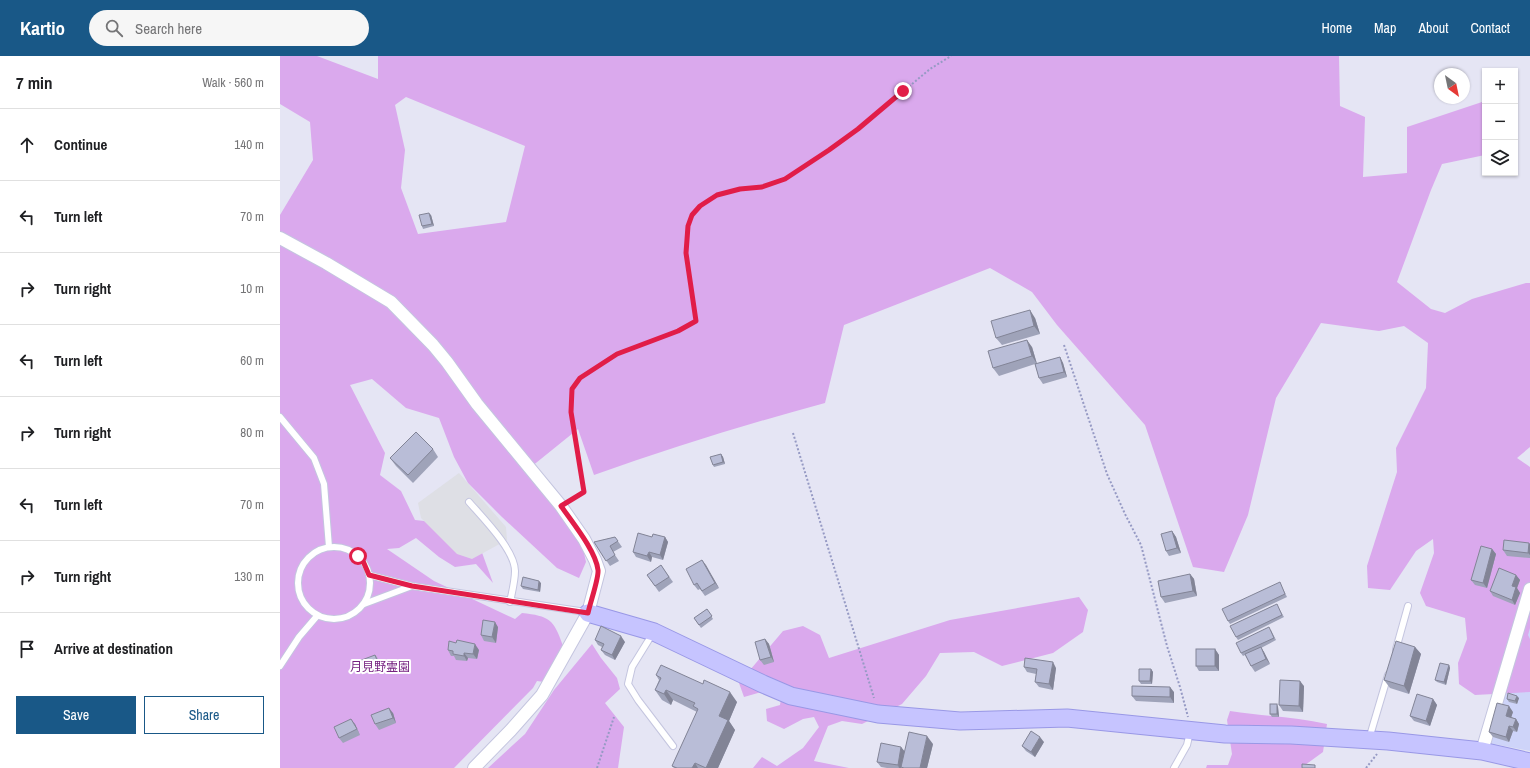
<!DOCTYPE html>
<html lang="en">
<head>
<meta charset="utf-8">
<style>
	body { margin:0; font-family:"Archivo Narrow","Noto Sans JP",sans-serif; background:#f6f6f6; color:#202124 }
	.controls { position:absolute; right:12px; top:12px; display:grid; overflow:hidden; border-radius:0px; box-shadow:0 1px 3px #0004 }
	.controls button { width:36px; height:36px; display:grid; place-items:center; padding:0; border:0; border-bottom:1px solid #e0e0e0; background:#fff; color:#202124; font:20px sans-serif }
	.compass { position:absolute; left:1154px; top:12px; width:36px; height:36px; border-radius:50%; background:#fff; box-shadow:0 1px 3px #0004; rotate:147deg }
	.stop { position:absolute; width:12px; height:12px; margin:-9px; border:3px solid #e11d48; border-radius:50%; background:#fff }
	.stop.end { background:#e11d48; border-color:#fff; box-shadow:0 1px 4px #0008 }
	.list { margin:0; padding:0; list-style:none }
	h2 { display:flex; justify-content:space-between; align-items:center; height:52px; margin:0; padding:0 16px; font-size:17px }
	h2 small { font-size:13px; font-weight:400; color:#757577 }
	.list li { display:grid; grid-template-columns:26px 1fr auto; gap:12px; align-items:center; box-sizing:border-box; height:72px; padding:0 16px; border-top:1px solid #e0e0e0 }
	.list b { display:block; font-size:15px; white-space:nowrap }
	.list em { font-size:13px; font-style:normal; color:#757577 }
	.actions { display:flex; gap:8px; padding:12px 16px }
	.actions a { flex:1; padding:9px 0; border:1px solid #195887; border-radius:0px; text-align:center; font-size:14px; color:#195887 }
	.actions .main { background:#195887; color:#fff }
	.icon { flex:none; width:22px; height:22px; fill:none; stroke:currentColor; stroke-width:2; stroke-linecap:round; stroke-linejoin:round }
	.map { position:relative; flex:none; width:1250px; height:712px; overflow:hidden }
	header { display:flex; align-items:center; gap:24px; box-sizing:border-box; height:56px; padding:0 20px; background:#195887; color:#fff }
	header strong { font-size:19px }
	nav { display:flex; gap:22px; margin-inline-start:auto; font-size:14px }
	.search { width:280px; height:36px; background:#f6f6f6; display:flex; align-items:center; gap:10px; box-sizing:border-box; padding:0 14px; border-radius:22px; color:#757577; font-size:15px }
	main { display:flex }
	aside { flex:1; background:#fff }
	.map>svg:first-child { display:block }
	.commercial { fill:#ced4f9 }
	.green { fill:#daa9ed; fill-rule:evenodd }
	.parking { fill:#dedfe5 }
	.lines { fill:none; stroke-linecap:round; stroke-linejoin:round }
	.lane-casing { stroke:#c4c5df; stroke-width:8 }
	.street-casing { stroke:#c4c5df; stroke-width:14 }
	.secondary-casing { stroke:#9998e6; stroke-width:19 }
	.path { stroke:#969ac4; stroke-width:2; stroke-dasharray:2 2; stroke-linecap:butt }
	.lane { stroke:#fff; stroke-width:6 }
	.street { stroke:#fff; stroke-width:12 }
	.secondary { stroke:#c6c4ff; stroke-width:17 }
	.wall { fill:#9fa3b9 }
	.shaded-wall { fill:#828496 }
	.building { fill:#b9bdd7; stroke:#828496 }
	.route { stroke:#e11d48; stroke-width:5 }
	.labels { text-anchor:middle; dominant-baseline:central; stroke-width:4; stroke-linejoin:round; paint-order:stroke }
	.park-label { font-size:12px; fill:#752180; stroke:#fff }
</style>
</head>
<body>
<header>
<strong>Kartio</strong>
<div class="search"><svg class="icon" aria-label="search" viewBox="0 0 24 24"><circle cx="10" cy="10" r="6"/><path d="M15 15l6 6"/></svg>Search here</div>
<nav><a>Home</a><a>Map</a><a>About</a><a>Contact</a></nav>
</header>
<main>
<aside>
<h2>7 min<small>Walk · 560 m</small></h2>
<ul class="list">
<li><svg class="icon" aria-label="ahead" viewBox="0 0 24 24"><path d="M12 20V5M6 11l6-6 6 6"/></svg><div><b>Continue</b></div><em>140 m</em></li>
<li><svg class="icon" aria-label="left" viewBox="0 0 24 24"><path d="M17 20v-9H6M10 6l-5 5 5 5"/></svg><div><b>Turn left</b></div><em>70 m</em></li>
<li><svg class="icon" aria-label="right" viewBox="0 0 24 24"><path d="M7 20v-9h11M14 6l5 5-5 5"/></svg><div><b>Turn right</b></div><em>10 m</em></li>
<li><svg class="icon" aria-label="left" viewBox="0 0 24 24"><path d="M17 20v-9H6M10 6l-5 5 5 5"/></svg><div><b>Turn left</b></div><em>60 m</em></li>
<li><svg class="icon" aria-label="right" viewBox="0 0 24 24"><path d="M7 20v-9h11M14 6l5 5-5 5"/></svg><div><b>Turn right</b></div><em>80 m</em></li>
<li><svg class="icon" aria-label="left" viewBox="0 0 24 24"><path d="M17 20v-9H6M10 6l-5 5 5 5"/></svg><div><b>Turn left</b></div><em>70 m</em></li>
<li><svg class="icon" aria-label="right" viewBox="0 0 24 24"><path d="M7 20v-9h11M14 6l5 5-5 5"/></svg><div><b>Turn right</b></div><em>130 m</em></li>
<li><svg class="icon" aria-label="arrive" viewBox="0 0 24 24"><path d="M6 21V4h12l-3 4 3 4H6"/></svg><div><b>Arrive at destination</b></div></li>
</ul>
<div class="actions"><a class="main">Save</a><a>Share</a></div>
</aside>
<div class="map">
<svg width="1250" height="712" viewBox="0 0 1250 712">
	<rect width="100%" height="100%" fill="#e5e5f4"/>
	<path class="commercial" d="M1250 561V695L1209 687Z"/>
	<g class="green">
		<path d="M0 0H37L98 23V0H1059L1060 50 1085 61 1083 121 1127 117V71L1205 45V99L1162 108 1151 134 1117 226 1151 253 1165 257 1192 243 1246 227H1250V391L1237 402 1250 411V572L1248 579 1250 583V636L1195 639 1179 628 1178 607 1187 583 1185 562 1146 550 1140 537 1154 497 1153 483 1136 495 1110 534 1088 532 1087 510 1117 416 1116 392 1146 332 1148 287 1124 270 1099 275 1041 267 996 342 968 459 944 516 913 511 865 369 777 269 752 236 710 212 564 269 545 347C467 368 390 392 314 419L298 373 246 415 302 488 306 506 299 522 277 512 222 461 188 427 174 401 159 362 126 352 92 323 70 329 105 397 100 419 121 435 135 464 163 467 200 491 213 527 196 508 175 511 159 501 136 482 119 492 107 493 154 525 235 563 242 557C269 560 274 563 283 590L264 626 257 625 253 632 174 712H0V159L33 104 30 66 0 48ZM126 41 245 90 226 166 138 178 121 132 125 94 115 49Z"/>
		<path d="M799 541 808 554 803 576 773 597 722 610 694 596 660 597 646 620 622 648 582 668 562 665 548 670 534 705 569 712H473L482 701 497 710 523 692 539 671 534 661 523 663 504 673 487 665 486 653 500 649 503 630 464 641 459 627 503 575 523 570 540 579 549 602 670 564Z"/>
		<path d="M312 588 321 602 337 622 340 633 325 647 344 671 338 712H208L245 678 274 634Z"/>
		<path d="M950 655C982 660 1015 661 1047 668L1043 696 1021 712H926L927 709H948L952 698 947 664Z"/>
	</g>
	<path class="parking" d="M179 417 226 471 227 484 192 503 177 498 141 462 138 447Z"/>
	<g class="lines">
		<g class="lane-casing">
			<g id="lane">
				<path d="M0 361 34 402 44 428 49 491"/>
				<path d="M189 446C202 461 235 494 235 515 235 525 232 536 230 546"/>
				<circle cx="54" cy="527" r="36"/>
				<path d="M89 519 132 530 306 556"/>
				<path d="M84 548 132 530"/>
				<path d="M373 577 352 611 348 628 358 644 393 690"/>
				<path d="M1116 593 1128 550"/>
				<path d="M0 610 19 581 37 560"/>
				<path d="M1089 683 1108 619"/>
				<path d="M894 712 907 689 910 676"/>
			</g>
		</g>
		<g class="street-casing">
			<g id="street">
				<path d="M0 182 46 207 111 246 153 289 167 306 197 348 281 450 304 483 315 504 319 515 308 557 262 639 231 674 194 712"/>
				<path d="M1202 695 1250 533"/>
			</g>
		</g>
		<g class="secondary-casing">
			<path id="secondary" d="M308 557 374 576 483 628 511 640 598 658 680 665 787 662 945 678 1011 679 1108 685 1202 695 1250 706"/>
		</g>
		<g class="path">
			<path d="M784 289 827 418 845 458 861 489 887 590 900 631 908 661"/>
			<path d="M513 377 594 642"/>
			<path d="M291 444 304 436 291 355 292 333 300 322 337 298 398 275 416 265 406 197 407 170 412 159 420 150 437 139 460 133 482 131 505 123 549 94 578 73 650 13 671 0"/>
			<path d="M317 712 334 661"/>
			<path d="M1086 712 1097 698"/>
		</g>
		<use href="#lane" class="lane"/>
		<use href="#street" class="street"/>
		<use href="#secondary" class="secondary"/>
	</g>
	<g class="wall">
		<path d="M151 159 154 170 143 173 142 170Z"/>
		<path d="M755 262 760 278 722 289 716 282Z"/>
		<path d="M752 291 757 308 780 301 783 307 787 321 763 328 759 322 755 308 719 320 713 312Z"/>
		<path d="M153 393 158 401 133 427 116 410 110 402Z"/>
		<path d="M441 398 443 401 445 408 434 411 433 409Z"/>
		<path d="M892 475 896 481 901 497 889 500 886 495Z"/>
		<path d="M335 481 342 491 333 496 339 505 330 510 314 486Z"/>
		<path d="M372 481H385L388 486 383 504 372 501 371 506 356 501 353 496Z"/>
		<path d="M1250 488V502L1227 500 1223 494Z"/>
		<path d="M1212 493 1216 498 1207 532 1195 529 1191 524Z"/>
		<path d="M422 504 439 532 425 540 420 533 418 534 414 529Z"/>
		<path d="M381 509 393 526 379 536 367 519Z"/>
		<path d="M910 518 914 523 917 540 885 547 881 541Z"/>
		<path d="M1236 519 1240 524 1237 532 1240 537 1235 549 1213 540 1210 535Z"/>
		<path d="M261 527 260 536 243 533 241 530Z"/>
		<path d="M1001 529 1007 541 950 568 948 565Z"/>
		<path d="M998 551 1004 561 958 584 956 581Z"/>
		<path d="M427 553 433 563 421 572 414 562Z"/>
		<path d="M218 571 216 587 204 585 201 579Z"/>
		<path d="M991 574 996 584 981 592 984 596 990 608 975 616 971 610 965 599 963 600 961 597Z"/>
		<path d="M485 583 489 588 494 606 484 609 480 604Z"/>
		<path d="M315 584 345 586 335 604 325 599 321 594 322 591 318 589Z"/>
		<path d="M1135 591 1141 598 1129 638 1110 632 1104 624Z"/>
		<path d="M935 593 939 599V615H919L916 610Z"/>
		<path d="M168 594H199L197 603 188 602 187 605 176 604 174 600H171Z"/>
		<path d="M95 599 97 601 100 609 84 616 82 613Z"/>
		<path d="M1169 609 1170 612 1166 629 1157 626 1155 624Z"/>
		<path d="M744 611 776 612 773 634 759 631 755 626 756 618 747 616Z"/>
		<path d="M871 613 873 616 872 628H861L859 625Z"/>
		<path d="M376 619 457 646 449 665 455 674 438 712H394L392 710 417 656 393 644 391 649 382 644 375 634 379 624Z"/>
		<path d="M1024 630 1023 656 1003 655 999 649Z"/>
		<path d="M894 636V647L856 645 852 640Z"/>
		<path d="M1239 642 1237 648 1229 646 1227 643Z"/>
		<path d="M1153 643 1157 649 1150 670 1134 665 1130 660Z"/>
		<path d="M998 651 999 661H992L990 658Z"/>
		<path d="M1233 656 1231 661 1236 663 1239 668 1237 676 1233 675 1229 686 1213 681 1209 676Z"/>
		<path d="M113 657 116 667 99 674 95 668Z"/>
		<path d="M75 668 80 679 63 687 59 682Z"/>
		<path d="M764 686 755 701 746 695 742 690Z"/>
		<path d="M653 688 647 712H607L601 711 597 706 621 691 625 696Z"/>
	</g>
	<g class="shaded-wall">
		<path d="M149 157 151 159 154 170 152 168Z"/>
		<path d="M750 254 755 262 760 278 754 270Z"/>
		<path d="M747 284 752 291 757 308 752 300Z"/>
		<path d="M780 301 783 307 787 321 784 316Z"/>
		<path d="M441 398 443 401 445 408 443 406Z"/>
		<path d="M892 475 896 481 901 497 897 492Z"/>
		<path d="M385 481 388 486 383 504 380 499Z"/>
		<path d="M1249 487 1250 488V499L1248 497Z"/>
		<path d="M1212 493 1216 498 1207 532 1203 527Z"/>
		<path d="M369 496 372 501 371 506 367 500Z"/>
		<path d="M422 504 426 509 439 532 435 527Z"/>
		<path d="M910 518 914 523 917 540 913 535Z"/>
		<path d="M1236 519 1240 524 1237 532 1240 537 1235 549 1232 544V530Z"/>
		<path d="M259 525 261 527 260 536 258 534Z"/>
		<path d="M215 566 218 571 216 587 212 581Z"/>
		<path d="M341 580 345 586 335 604 332 599Z"/>
		<path d="M485 583 489 588 494 606 491 601Z"/>
		<path d="M195 588 199 594 197 603 193 598Z"/>
		<path d="M981 591 984 596 990 608 986 603Z"/>
		<path d="M1135 591 1141 598 1129 638 1124 630Z"/>
		<path d="M935 593 939 599V615L935 610Z"/>
		<path d="M184 597 188 602 187 605 184 600Z"/>
		<path d="M773 606 776 612 773 634 769 628Z"/>
		<path d="M1169 609 1170 612 1166 629 1164 626Z"/>
		<path d="M871 613 873 616 872 628 870 625Z"/>
		<path d="M1020 625 1024 630 1023 656 1019 650Z"/>
		<path d="M890 631 894 636V647L890 641Z"/>
		<path d="M386 634 393 644 391 649 384 638Z"/>
		<path d="M450 636 457 646 449 665 455 674 438 712H426L439 660Z"/>
		<path d="M1237 640 1239 642 1237 648 1235 645Z"/>
		<path d="M1153 643 1157 649 1150 670 1146 665Z"/>
		<path d="M997 648 998 651 999 661 997 658Z"/>
		<path d="M1229 650 1233 656 1230 665 1226 660Z"/>
		<path d="M109 652 113 657 116 667 113 662Z"/>
		<path d="M71 663 75 668 80 679 77 673Z"/>
		<path d="M1236 663 1239 668 1237 676 1233 671Z"/>
		<path d="M1229 670 1233 675 1229 686 1226 681Z"/>
		<path d="M647 680 653 688 647 712H640Z"/>
		<path d="M760 681 764 686 755 701 751 696Z"/>
		<path d="M621 691 625 696 621 711V712H619L618 709Z"/>
		<path d="M415 707 418 712H412Z"/>
	</g>
	<g class="building">
		<path d="M149 157 152 168 142 170 139 159Z"/>
		<path d="M750 254 754 270 716 282 711 265Z"/>
		<path d="M747 284 752 300 713 312 708 295Z"/>
		<path d="M780 301 784 316 759 322 755 308Z"/>
		<path d="M136 376 153 393 128 419 110 402Z"/>
		<path d="M441 398 443 406 433 409 430 401Z"/>
		<path d="M892 475 897 492 886 495 881 478Z"/>
		<path d="M358 477 372 481 373 478 385 481 380 499 369 496 367 500 353 496Z"/>
		<path d="M335 481 338 485 330 490 335 499 326 505 314 486Z"/>
		<path d="M1224 484 1249 487 1248 497 1223 494Z"/>
		<path d="M1201 490 1212 493 1203 527 1191 524Z"/>
		<path d="M422 504 435 527 422 535 417 527 414 529 406 513Z"/>
		<path d="M381 509 389 521 375 530 367 519Z"/>
		<path d="M1219 512 1236 519 1232 530 1236 531 1232 544 1210 535Z"/>
		<path d="M910 518 913 535 881 541 878 525Z"/>
		<path d="M243 521 259 525 258 534 241 530Z"/>
		<path d="M1000 526 1005 538 948 565 942 553Z"/>
		<path d="M997 548 1002 559 956 581 950 570Z"/>
		<path d="M427 553 432 560 419 569 414 562Z"/>
		<path d="M203 564 215 566 212 581 201 579Z"/>
		<path d="M321 570 341 580 332 599 321 594 324 588 315 584Z"/>
		<path d="M989 571 994 582 961 597 956 587Z"/>
		<path d="M485 583 491 601 480 604 475 586Z"/>
		<path d="M177 584 195 588 193 598 184 597V600L173 598V595L168 594 169 585 176 587Z"/>
		<path d="M1116 585 1135 591 1124 630 1104 624Z"/>
		<path d="M981 591 986 603 971 610 965 598Z"/>
		<rect x="916" y="593" width="19" height="17"/>
		<path d="M95 599 98 607 82 613 79 605Z"/>
		<path d="M745 602 773 606 769 628 755 626 757 613 744 611Z"/>
		<path d="M1160 607 1169 609 1164 626 1155 624Z"/>
		<path d="M381 609 423 628 424 624 450 636 439 660 448 664 426 712 415 707 412 712H397L392 710 418 653 413 650 415 647 386 634 384 638 375 634 381 622 376 619Z"/>
		<path d="M859 613H871L870 625H859Z"/>
		<path d="M1000 624 1020 625 1019 650 999 649Z"/>
		<path d="M852 630 890 631V641L852 640Z"/>
		<path d="M1228 637 1237 640 1235 645 1227 643Z"/>
		<path d="M1137 638 1153 643 1146 665 1130 660Z"/>
		<path d="M1217 647 1229 650 1226 660 1236 663 1233 671 1229 670 1226 681 1209 676Z"/>
		<rect x="990" y="648" width="7" height="10"/>
		<path d="M109 652 113 662 95 668 91 659Z"/>
		<path d="M71 663 77 673 59 682 54 671Z"/>
		<path d="M751 675 760 681 751 696 742 690Z"/>
		<path d="M629 676 647 680 640 712H624L621 711Z"/>
		<path d="M601 687 621 691 618 709 597 706Z"/>
		<path d="M1022 708 1035 709V712H1022Z"/>
	</g>
	<g class="lines">
		<path class="route" d="M78 500 83 505 89 519 132 530 308 557C310 547 319 522 318 514 316 495 292 466 281 450L304 436 291 356 292 333 300 322 337 298 398 275 416 265 406 197 408 170 412 159 420 150 437 139 460 133 482 131 505 123 549 94 578 73 623 35"/>
	</g>
	<g class="labels">
		<g class="park-label">
			<text x="100" y="611">月見野霊園</text>
		</g>
	</g>
</svg>
<div class="controls">
<button>+</button>
<button>−</button>
<button><svg class="icon" aria-label="layers" viewBox="0 0 24 24"><path d="M12 4l9 5-9 5-9-5zM3 14l9 5 9-5"/></svg></button>
</div>
<svg class="compass" viewBox="-18 -18 36 36"><path d="M0-13l5 13h-10z" fill="#e53935"/><path d="M0 13l5-13h-10z" fill="#757577"/></svg>
<div class="stop" style="left:78px;top:500px"></div>
<div class="stop end" style="left:623px;top:35px"></div>
</div>
</main>
</body>
</html>
